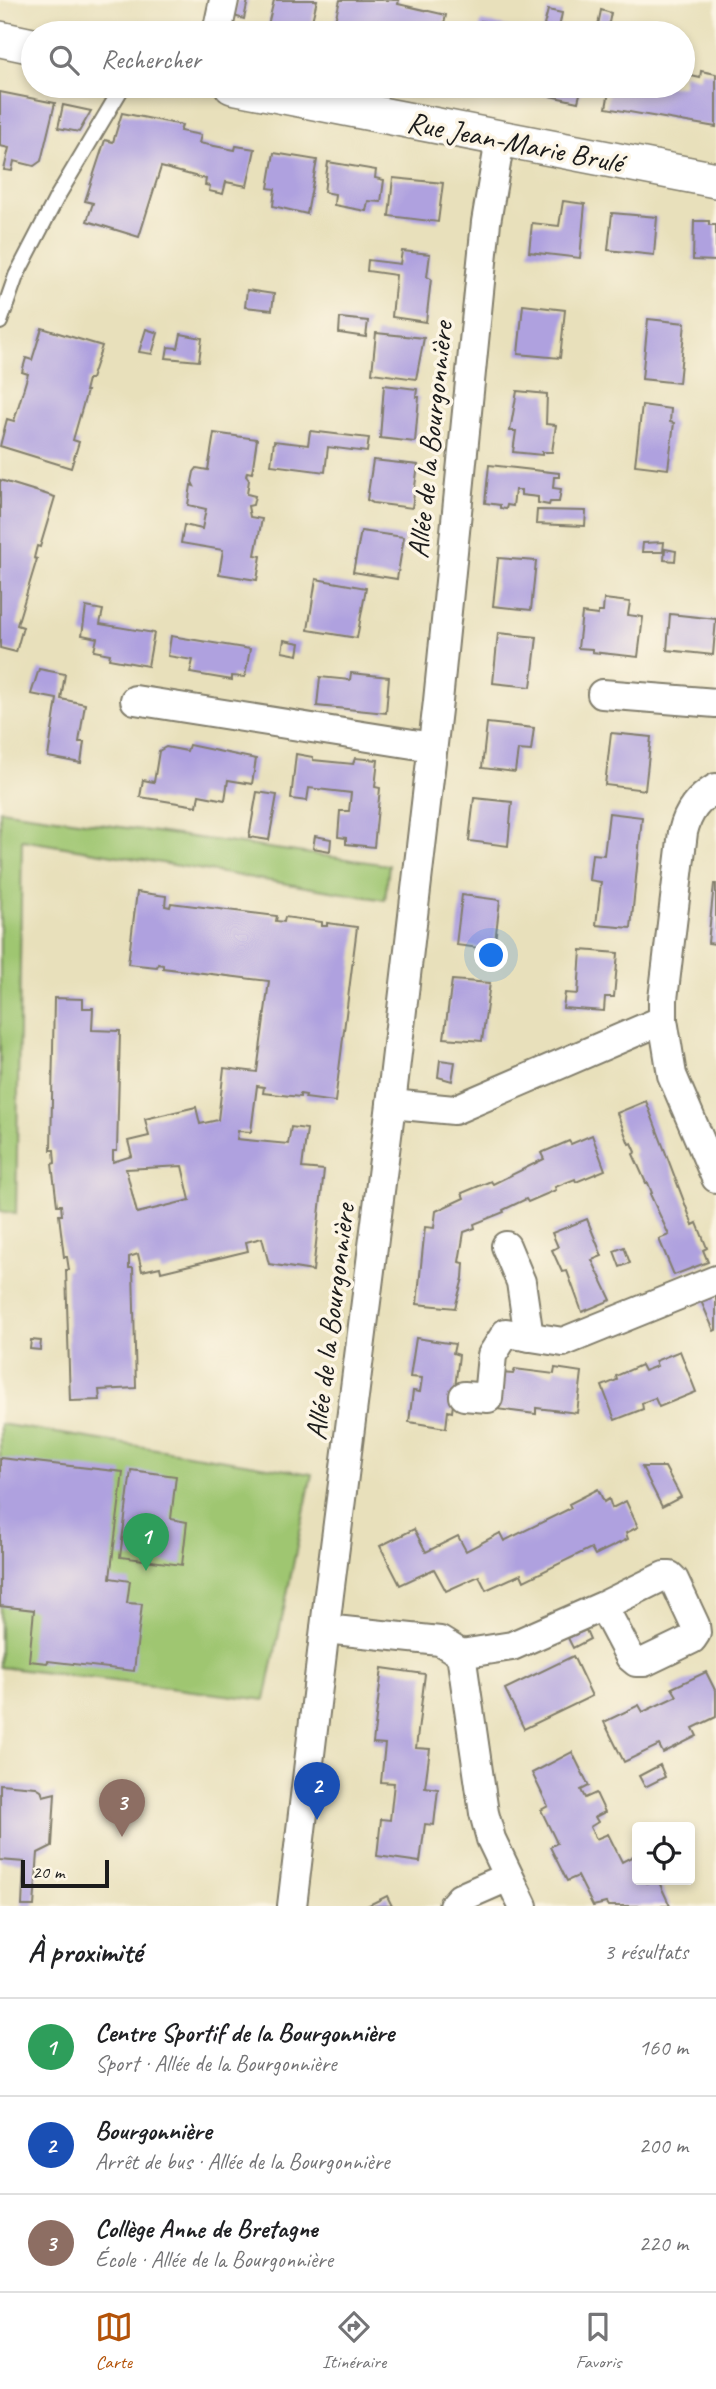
<!DOCTYPE html>
<html lang="fr">
<head>
<meta charset="utf-8">
<style>
	body { margin:0; font-family:Caveat,sans-serif; background:#f6f6f6; color:#202124 }
	.controls { position:absolute; right:21px; bottom:21px; display:grid; overflow:hidden; border-radius:7px; box-shadow:0 4px 10px #0003 }
	.controls button { width:63px; height:63px; display:grid; place-items:center; padding:0; border:0; border-bottom:2px solid #e0e0e0; background:#fff; color:#202124; font:35px sans-serif }
	.scale { position:absolute; left:21px; bottom:18px; width:88px; box-sizing:border-box; padding-left:7px; border:4px solid #1c1c1c; border-top:0; font-size:19px; line-height:24px; white-space:nowrap; color:#1c1c1c; -webkit-text-stroke:5px #fcf5e5; paint-order:stroke }
	.you { position:absolute; left:492px; top:956px; width:24px; height:24px; margin:-18px; border:5px solid #fff; border-radius:50%; background:#1a73e8; box-shadow:0 0 0 10px #1a73e833 }
	.badge { display:grid; place-items:center; width:46px; height:46px; border-radius:50%; background:#b45309; color:#fff; font-size:23px; font-weight:700 }
	.pin { position:absolute; translate:-50% -58px; filter:drop-shadow(0 2px 4px #0008) }
	.pin::after { content:''; position:absolute; top:37px; width:24px; height:21px; background:inherit; clip-path:polygon(0 0,100% 0,50% 100%) }
	.list { margin:0; padding:0; list-style:none }
	h2 { display:flex; justify-content:space-between; align-items:center; height:91px; margin:0; padding:0 28px; font-size:30px }
	h2 small { font-size:23px; font-weight:400; color:#757577 }
	.list li { display:grid; grid-template-columns:46px 1fr auto; gap:21px; align-items:center; box-sizing:border-box; height:98px; padding:0 28px; border-top:2px solid #e0e0e0 }
	.list b { display:block; font-size:26px; white-space:nowrap }
	.list p { margin:0; font-size:23px; white-space:nowrap; color:#757577 }
	.list em { font-size:23px; font-style:normal; color:#757577 }
	.icon { flex:none; width:38px; height:38px; fill:none; stroke:currentColor; stroke-width:2; stroke-linecap:round; stroke-linejoin:round }
	.map { position:relative; flex:none; width:716px; height:1906px; overflow:hidden }
	.search { position:absolute; background:#fff; box-shadow:0 4px 10px #0003; left:21px; right:21px; top:21px; height:77px; display:flex; align-items:center; gap:18px; box-sizing:border-box; padding:0 24px; border-radius:38px; color:#757577; font-size:26px }
	.sheet { height:385px; background:#fff }
	nav { display:flex; justify-content:space-around; align-items:center; box-sizing:border-box; height:98px; border-top:2px solid #e0e0e0; background:#fff; font-size:19px; color:#757577 }
	nav a { display:grid; justify-items:center; gap:4px }
	nav .on { color:#b45309 }
	.map>svg:first-child { display:block }
	.green { fill:#9fc671; stroke:#5e7146; stroke-width:2 }
	.building { fill:#afa1df; fill-rule:evenodd }
	.lines { fill:none; stroke-linecap:round; stroke-linejoin:round }
	.service-casing { stroke:#827e6c; stroke-width:18 }
	.minor-casing { stroke:#827e6c; stroke-width:32 }
	.tertiary-casing { stroke:#827e6c; stroke-width:38 }
	.service { stroke:#fff; stroke-width:14 }
	.minor { stroke:#fff; stroke-width:28 }
	.tertiary { stroke:#fff; stroke-width:35 }
	.labels { text-anchor:middle; dominant-baseline:central; stroke-width:7; stroke-linejoin:round; paint-order:stroke }
	.street-label { font-size:30px; fill:#1c1c1c; stroke:#fcf5e5 }
</style>
</head>
<body>
<div class="map">
<svg width="716" height="1906" viewBox="0 0 716 1906">
	<rect width="100%" height="100%" fill="#fcf5e5"/>
	<filter id="ink" filterUnits="userSpaceOnUse"><feTurbulence type="fractalNoise" baseFrequency=".0143" numOctaves="2"/><feDisplacementMap in="SourceGraphic" scale="14" xChannelSelector="R" yChannelSelector="G"/><feConvolveMatrix kernelMatrix="1 2 1 2 8 2 1 2 1" color-interpolation-filters="sRGB"/></filter>
	<filter id="wash" filterUnits="userSpaceOnUse"><feTurbulence type="fractalNoise" baseFrequency=".00686" numOctaves="4" result="noise"/><feDisplacementMap in="SourceGraphic" scale="28" xChannelSelector="R" yChannelSelector="G"/><feGaussianBlur stdDeviation="1.57" result="paint"/><feColorMatrix in="noise" values="0 0 0 0 0 0 0 0 0 0 0 0 0 0 0 0 0 1.4 0 .05"/><feComposite in="paint" operator="in"/></filter>
	<g filter="url(#wash)">
		<rect width="100%" height="100%" fill="#e8e0bb"/>
		<g class="green">
			<path d="M0 810 389 865 385 900 22 840 16 1214 0 1211Z"/>
			<path d="M0 1424 312 1474 265 1700 0 1667Z"/>
		</g>
		<g id="blocks">
			<g class="building">
				<path d="M237 0H248L244 19 234 16Z"/>
				<path d="M274 0H317L309 33 268 25Z"/>
				<path d="M340 0H399L398 4 446 15 442 33H332Z"/>
				<path d="M548 10 562 13 558 33H542Z"/>
				<path d="M601 10 611 13 607 32 597 30Z"/>
				<path d="M481 21 532 32V33H479Z"/>
				<path d="M701 71 716 74V127L606 108 610 86H683V74L700 78Z"/>
				<path d="M547 86H582L578 102 545 95Z"/>
				<path d="M0 92 55 103 41 161 34 166 14 161 12 171 4 170 9 148 0 146Z"/>
				<path d="M63 105 91 111 79 132 58 128Z"/>
				<path d="M122 113 182 125 180 131 201 135 199 143 235 150 236 146 255 149 247 186 226 182 223 194 209 191 210 186 205 185 206 179 161 167 139 237 87 221 93 203 85 201 105 140 113 142Z"/>
				<path d="M274 153 317 160 307 214 273 206 275 189 268 188Z"/>
				<path d="M328 162 376 170 375 178 384 180 381 202 368 201 366 211 334 205 335 194 324 192Z"/>
				<path d="M393 178 443 183 438 222 389 216Z"/>
				<path d="M563 201 585 204 580 258 529 252 532 223 559 226Z"/>
				<path d="M612 213 657 217 654 255 608 250Z"/>
				<path d="M694 221H709V225H716V261L693 260Z"/>
				<path d="M402 251 430 254 427 277 431 279 426 322 392 317 396 275 367 271 368 260 400 264Z"/>
				<path d="M247 290 274 294 272 310 245 307Z"/>
				<path d="M523 305 565 310 560 358 518 354Z"/>
				<path d="M340 318 368 321 366 337 339 333Z"/>
				<path d="M648 319 685 323 679 383 642 379Z"/>
				<path d="M42 328 102 346 91 379H88L85 391H87L73 440 79 442 71 468 0 446 7 419 14 421 28 374 22 372 26 358 32 360Z"/>
				<path d="M146 329 158 333 152 354 139 352Z"/>
				<path d="M376 333 424 338 416 379 372 373Z"/>
				<path d="M181 334 202 338 199 361 166 358 168 347 178 348Z"/>
				<path d="M384 385 417 389 416 397H419L415 442 380 438Z"/>
				<path d="M517 391 547 394 546 424 556 425 552 452H542V455L513 452 516 431H510Z"/>
				<path d="M642 405 671 409 670 422 674 423 668 469 635 465Z"/>
				<path d="M310 431 369 438 367 452 328 447 325 472 271 465 274 441 308 445Z"/>
				<path d="M214 433 257 439 252 473 247 472 246 476 249 480 247 494 255 496 253 505 248 506 250 517 262 519 255 555 261 556 257 580 219 574 223 550 181 543 184 525 202 529 206 509 188 505 191 485 194 486 192 482 194 472 197 468 208 470Z"/>
				<path d="M373 460 418 465 412 508 373 503 367 500Z"/>
				<path d="M489 465 559 473V477H554L553 488 561 489 559 502H550L549 505 538 503V497L521 495V490H515L513 506 507 505 506 509 500 508V505L485 503Z"/>
				<path d="M0 480 55 497 40 547 37 546 34 558 37 559 17 625 23 627 16 652 0 648Z"/>
				<path d="M537 510 586 511 585 526 536 524Z"/>
				<path d="M361 531 404 537 397 579 353 572Z"/>
				<path d="M664 542 663 552H642L643 543Z"/>
				<path d="M665 549 676 551 675 561 664 560Z"/>
				<path d="M498 558 536 561 531 610 493 606Z"/>
				<path d="M316 579 366 588 357 638 308 630Z"/>
				<path d="M604 599 630 602 628 615 643 617 638 657 592 652V649L578 648 582 613 598 615V612H603Z"/>
				<path d="M86 607 103 610 100 624 154 633 148 666 109 659 110 654 94 651 97 638 82 635Z"/>
				<path d="M670 614 716 619 713 655 667 650Z"/>
				<path d="M498 633 537 637 531 687 493 683Z"/>
				<path d="M171 636 250 649 245 677 232 676V680L190 673 193 660 168 656Z"/>
				<path d="M284 640 300 643 298 655 282 652Z"/>
				<path d="M39 669 65 674 61 699 85 704 79 742H84L81 763 48 757 57 699 31 694Z"/>
				<path d="M351 673 389 677 386 713 317 706 320 677 350 680Z"/>
				<path d="M487 723 534 728 531 751 518 750 515 772 482 768Z"/>
				<path d="M611 733 651 737 645 790 605 785Z"/>
				<path d="M189 745 256 759 252 784 228 780 225 800 199 795 197 806 140 797 143 780 154 782 159 751 166 747 187 751Z"/>
				<path d="M296 754 313 757V760L353 764 355 758 378 760 375 787 380 788 374 847 346 844V838L338 837 340 811H349L351 793 309 788 307 801 291 799Z"/>
				<path d="M257 792 277 795 269 840 249 837Z"/>
				<path d="M474 798 512 802 508 846 469 841Z"/>
				<path d="M609 813 642 817 631 928 596 925 601 882 589 880 592 854 604 855Z"/>
				<path d="M315 836 331 839 330 851 313 848Z"/>
				<path d="M714 884H716V944L708 943Z"/>
				<path d="M137 892 166 896 165 906 170 907 171 903 277 916 276 921 284 922 285 917 322 922V926H327V923L357 927 335 1102 305 1098 306 1095 300 1094V1097L263 1093 264 1087 257 1086 251 1132 238 1131 237 1139 288 1144 291 1127 307 1129 302 1168 324 1170 313 1271 269 1264 262 1238 246 1242 248 1251 161 1272 160 1267 142 1271 138 1254 129 1257V1268H133L136 1388 99 1390 100 1400 70 1401 66 1270H69L67 1257H64L59 1215H62L61 1205H57L52 1164 55 1163 54 1150H51L54 998 83 999V1008H93L92 1030 120 1031 117 1151H113V1162L132 1156 128 1141 149 1136 145 1119 196 1107 200 1124 218 1120 224 1068 257 1072 269 981 163 968V965L158 964 157 967 128 964ZM182 1166 190 1200 137 1213 126 1169Z"/>
				<path d="M462 895 500 900 494 950 456 945Z"/>
				<path d="M581 950 618 953 614 997H605L604 1011 563 1008 565 993 578 994Z"/>
				<path d="M452 980 490 983 482 1041 444 1038Z"/>
				<path d="M440 1060 455 1062 452 1081 438 1077Z"/>
				<path d="M646 1101 693 1225 697 1223 707 1248 703 1250 708 1262 674 1275 659 1239 669 1235 650 1194 652 1193 648 1183H646L633 1154 636 1152 632 1143 629 1144 617 1113Z"/>
				<path d="M592 1135 605 1170 576 1182 575 1179 555 1187 556 1190 528 1202 526 1199 503 1210 504 1212 474 1224 475 1228 464 1232 459 1262 464 1263 463 1278 455 1308 417 1304 425 1227 434 1228 436 1211 464 1198 462 1193 491 1181 493 1184 544 1159 541 1153 569 1141 571 1144Z"/>
				<path d="M587 1219 602 1256 592 1260 611 1300 582 1312 567 1271 562 1272 552 1250 558 1247 552 1233Z"/>
				<path d="M624 1247 630 1263 620 1267 614 1251Z"/>
				<path d="M716 1295V1330L714 1331 701 1301Z"/>
				<path d="M416 1338 455 1344 453 1353 459 1355 452 1412 448 1411 446 1428 409 1422 413 1391 420 1392 422 1378 410 1377Z"/>
				<path d="M31 1340 41 1341 40 1350 30 1349Z"/>
				<path d="M680 1351 696 1392 659 1407 655 1398 642 1403 643 1409 615 1420 602 1386 617 1380 616 1376 641 1365 644 1371 657 1366 655 1361Z"/>
				<path d="M555 1368 582 1372 577 1413 536 1408V1414L496 1409 501 1373 513 1374 515 1369 554 1374Z"/>
				<path d="M0 1458 123 1472 110 1578 130 1581 127 1603 142 1604 134 1671 48 1661 47 1663 29 1661 34 1610 0 1606Z"/>
				<path d="M642 1467H665L681 1497 662 1507Z"/>
				<path d="M131 1470 176 1476 171 1519 187 1522 182 1565 120 1557Z"/>
				<path d="M598 1489 604 1502 609 1499 612 1508 626 1501 638 1527 626 1533 628 1539 595 1555 591 1548 524 1581 521 1574 486 1590 479 1576 446 1591 434 1569 400 1585 380 1546 414 1529 426 1552 458 1536 466 1551 500 1533 504 1541 571 1508 569 1504Z"/>
				<path d="M586 1630 590 1639 573 1648 568 1638Z"/>
				<path d="M573 1656 592 1696 524 1729 505 1689Z"/>
				<path d="M382 1668 425 1674 416 1748 430 1749 425 1787 438 1789 434 1825 425 1824 420 1862 377 1856 381 1819 390 1820 394 1783 381 1782 385 1744 373 1743Z"/>
				<path d="M706 1672 716 1692V1717L693 1728 697 1736 663 1753 659 1745 624 1762 604 1722 639 1705 643 1712 677 1696 672 1688Z"/>
				<path d="M572 1752 589 1786 581 1790 585 1798 596 1793 605 1812 595 1817 598 1822 590 1827 596 1839 608 1834 622 1862 633 1856 637 1864V1880H644L646 1883 658 1880 670 1906H608L606 1903 593 1906 578 1876 567 1881 550 1847 557 1843 541 1810 548 1806 532 1773Z"/>
				<path d="M660 1765 665 1777 645 1787 639 1776Z"/>
				<path d="M0 1784 36 1787 41 1790 43 1796 55 1793 52 1846 38 1853 34 1906H22L24 1862 0 1860Z"/>
				<path d="M387 1896 392 1906H367Z"/>
			</g>
		</g>
	</g>
	<g filter="url(#ink)">
		<use href="#blocks" fill-opacity="0" stroke="#827e6c" stroke-width="2"/>
		<g class="lines">
			<g class="service-casing">
				<path id="service" d="M0 322 16 276 57 197 123 86"/>
			</g>
			<g class="minor-casing">
				<g id="minor">
					<path d="M217 33 224 0"/>
					<path d="M602 694 716 703"/>
					<path d="M135 700 432 747"/>
					<path d="M716 788C698 799 688 811 683 832L663 999V1020L672 1075 716 1178"/>
					<path d="M391 1104 454 1110 663 1020"/>
					<path d="M506 1246 521 1282 529 1337"/>
					<path d="M464 1396 488 1398 492 1355 506 1333 563 1342 716 1280"/>
					<path d="M325 1629 440 1641 461 1654 484 1813 491 1839 523 1906"/>
					<path d="M461 1654 512 1646 603 1606 664 1576H670L674 1580 695 1625 696 1633 692 1639 644 1662H636L630 1657 603 1606"/>
					<path d="M292 1906 329 1594 391 1104 438 701 486 222 500 140"/>
					<path d="M453 1906 460 1898 508 1877"/>
				</g>
			</g>
			<g class="tertiary-casing">
				<g id="tertiary">
					<path d="M0 39 33 46"/>
					<path d="M232 86 716 180"/>
				</g>
			</g>
			<use href="#service" class="service"/>
			<use href="#minor" class="minor"/>
			<use href="#tertiary" class="tertiary"/>
		</g>
	</g>
	<g class="labels">
		<g class="street-label">
			<text transform="translate(515 142) rotate(11)">Rue Jean-Marie Brulé</text>
			<text transform="translate(430 440) rotate(-84)">Allée de la Bourgonnière</text>
			<text transform="translate(330 1322) rotate(-83)">Allée de la Bourgonnière</text>
		</g>
	</g>
</svg>
<div class="controls">
<button><svg class="icon" aria-label="locate" viewBox="0 0 24 24"><circle cx="12" cy="12" r="6"/><path d="M12 2v4M12 18v4M2 12h4M18 12h4"/></svg></button>
</div>
<div class="scale">20 m</div>
<div class="you"></div>
<div class="pin badge" style="left:146px;top:1571px;background:#2e9e5b">1</div>
<div class="pin badge" style="left:317px;top:1820px;background:#1a4fb4">2</div>
<div class="pin badge" style="left:122px;top:1837px;background:#8d6e63">3</div>
<div class="search"><svg class="icon" aria-label="search" viewBox="0 0 24 24"><circle cx="10" cy="10" r="6"/><path d="M15 15l6 6"/></svg>Rechercher</div>
</div>
<section class="sheet">
<h2>À proximité<small>3 résultats</small></h2>
<ul class="list">
<li><span class="badge" style="background:#2e9e5b">1</span><div><b>Centre Sportif de la Bourgonnière</b><p>Sport · Allée de la Bourgonnière</p></div><em>160 m</em></li>
<li><span class="badge" style="background:#1a4fb4">2</span><div><b>Bourgonnière</b><p>Arrêt de bus · Allée de la Bourgonnière</p></div><em>200 m</em></li>
<li><span class="badge" style="background:#8d6e63">3</span><div><b>Collège Anne de Bretagne</b><p>École · Allée de la Bourgonnière</p></div><em>220 m</em></li>
</ul>
</section>
<nav>
<a class="on"><svg class="icon" aria-label="map" viewBox="0 0 24 24"><path d="M3 6l6-2 6 2 6-2v14l-6 2-6-2-6 2zM9 4v14M15 6v14"/></svg>Carte</a>
<a><svg class="icon" aria-label="directions" viewBox="0 0 24 24"><path d="M12 3l9 9-9 9-9-9zM9 14v-3h6M13 9l2 2-2 2"/></svg>Itinéraire</a>
<a><svg class="icon" aria-label="saved" viewBox="0 0 24 24"><path d="M7 4h10v16l-5-4-5 4z"/></svg>Favoris</a>
</nav>
</body>
</html>
